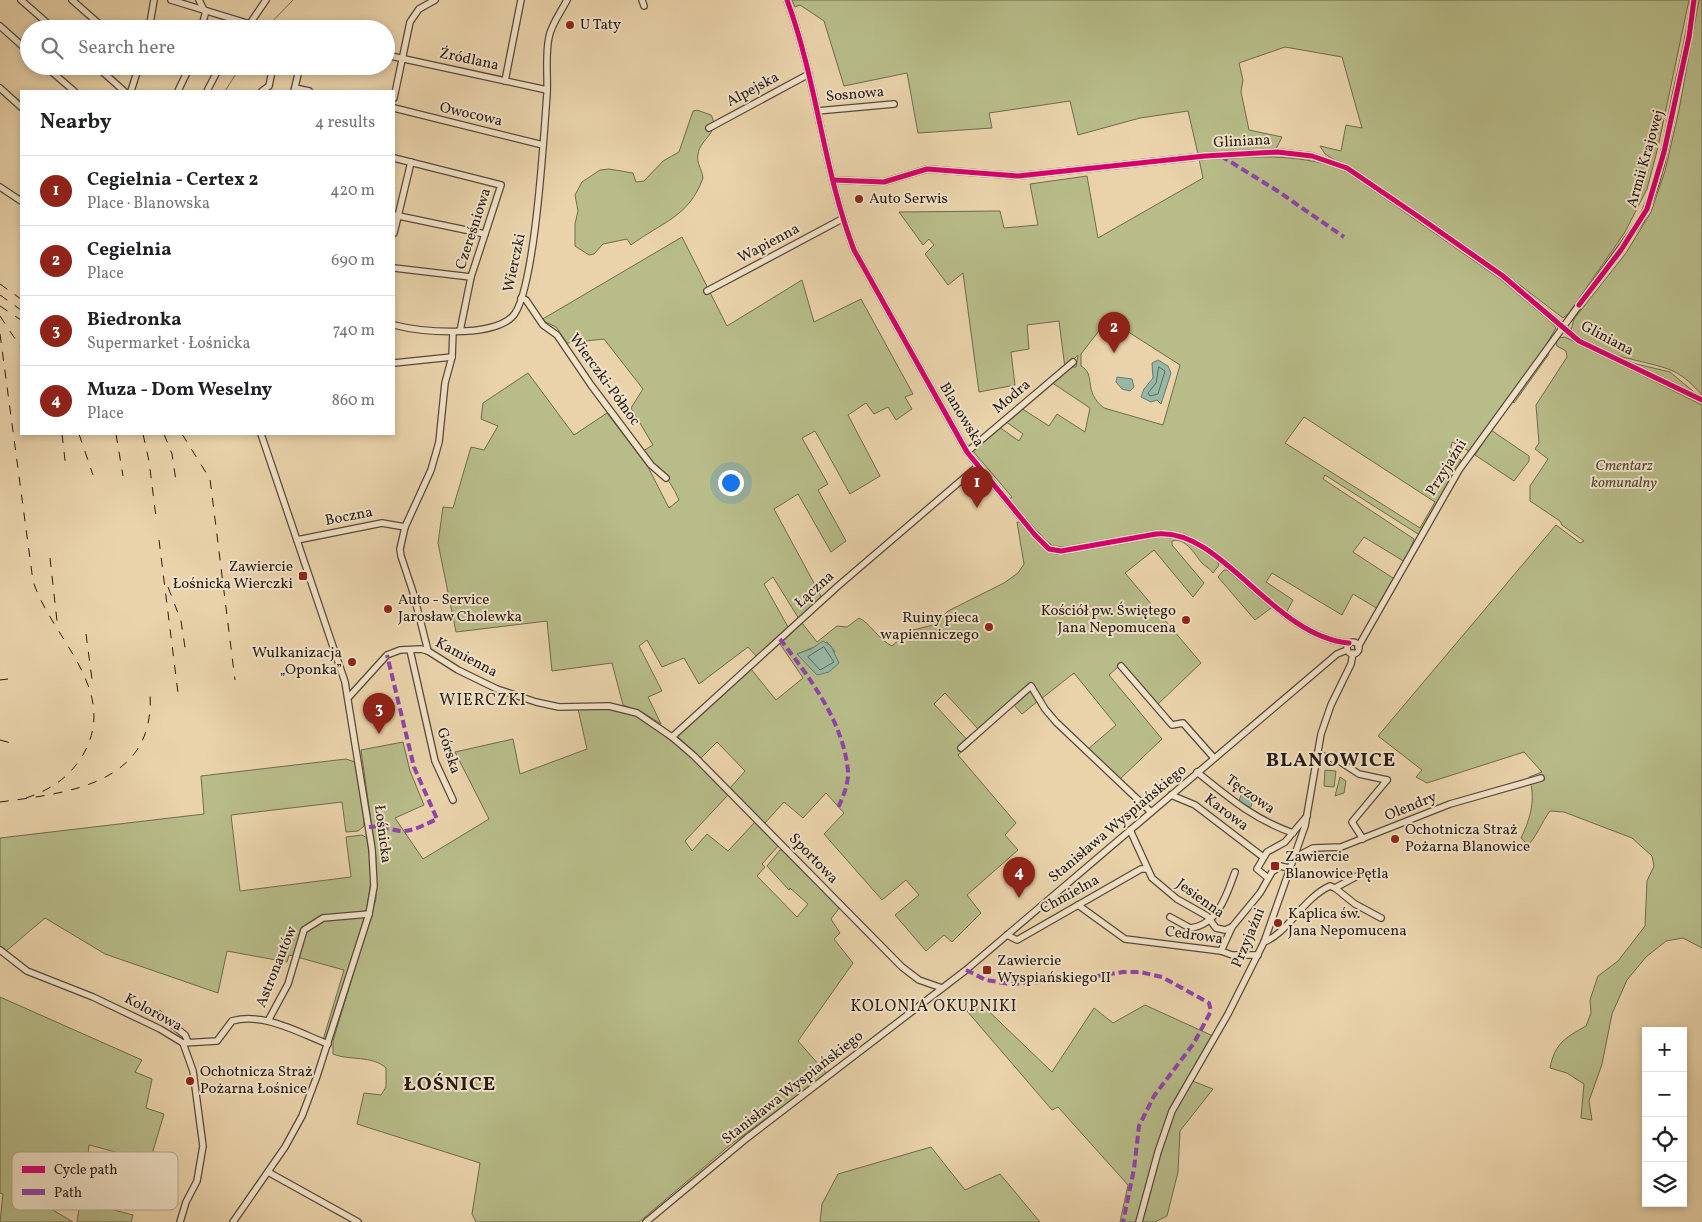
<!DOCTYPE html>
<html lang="en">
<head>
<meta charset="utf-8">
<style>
	body { margin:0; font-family:Vollkorn,serif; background:#f2f2f2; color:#202124 }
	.controls { position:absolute; right:15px; bottom:15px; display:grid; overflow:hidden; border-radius:0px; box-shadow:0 2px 8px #0003 }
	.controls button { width:45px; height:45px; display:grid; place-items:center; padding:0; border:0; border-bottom:1px solid #e0e0e0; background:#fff; color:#202124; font:25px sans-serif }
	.you { position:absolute; left:730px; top:482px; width:18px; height:18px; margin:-12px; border:4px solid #fff; border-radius:50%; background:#1a73e8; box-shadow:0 0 0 8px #1a73e833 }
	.badge { display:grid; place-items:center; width:32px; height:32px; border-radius:50%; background:#8f2418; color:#fff; font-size:16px; font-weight:700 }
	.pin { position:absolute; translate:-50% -41px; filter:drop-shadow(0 1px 2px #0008) }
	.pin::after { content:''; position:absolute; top:26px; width:18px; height:15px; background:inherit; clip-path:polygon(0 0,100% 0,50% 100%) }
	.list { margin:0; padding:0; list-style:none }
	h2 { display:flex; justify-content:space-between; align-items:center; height:65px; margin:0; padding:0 20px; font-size:21px }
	h2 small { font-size:16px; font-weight:400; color:#757577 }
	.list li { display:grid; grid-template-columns:32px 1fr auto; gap:15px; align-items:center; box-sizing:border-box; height:70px; padding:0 20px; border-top:1px solid #e0e0e0 }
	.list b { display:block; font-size:19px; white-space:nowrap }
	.list p { margin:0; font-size:16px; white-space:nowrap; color:#757577 }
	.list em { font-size:16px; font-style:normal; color:#757577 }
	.icon { flex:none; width:28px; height:28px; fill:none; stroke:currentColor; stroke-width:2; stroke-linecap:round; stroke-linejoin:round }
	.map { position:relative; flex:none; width:1702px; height:1222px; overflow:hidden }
	.search { position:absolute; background:#fff; box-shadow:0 2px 8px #0003; left:20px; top:20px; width:375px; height:55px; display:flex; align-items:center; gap:12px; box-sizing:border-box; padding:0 18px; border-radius:28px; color:#757577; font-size:19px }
	.panel { position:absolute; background:#fff; box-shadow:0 2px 8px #0003; left:20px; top:90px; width:375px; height:345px; border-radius:0px }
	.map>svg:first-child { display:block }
	.green { fill:#b7bc89; stroke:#6e6b4e; fill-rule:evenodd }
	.water { fill:#98b8a6; stroke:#6a796c }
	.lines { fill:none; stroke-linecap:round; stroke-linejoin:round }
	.shore { stroke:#5e695d; stroke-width:1 }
	.stream { stroke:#6a796c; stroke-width:1 }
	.minor-casing { stroke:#56483a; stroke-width:8 }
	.minor { stroke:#f1e2c8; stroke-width:5.5 }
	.rail { stroke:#251a14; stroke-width:1; stroke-dasharray:9 9; stroke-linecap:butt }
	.quiet { stroke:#8e44ad; stroke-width:4; stroke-dasharray:8 4; stroke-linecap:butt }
	.cycleway-casing { stroke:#f1e2c8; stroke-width:8 }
	.cycleway { stroke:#d6006c; stroke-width:5 }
	.poi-dot { fill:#8f2418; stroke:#f1e2c8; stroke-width:2 }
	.labels { text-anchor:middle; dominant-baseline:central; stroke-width:4; stroke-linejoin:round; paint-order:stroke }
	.poi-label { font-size:15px; fill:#251a14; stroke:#f1e2c8; text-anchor:start }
	.street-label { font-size:15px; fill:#251a14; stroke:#f1e2c8 }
	.park-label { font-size:15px; font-style:italic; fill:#514b37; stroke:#f1e2c8 }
	.neighbourhood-label { font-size:16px; letter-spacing:1px; fill:#251a14; stroke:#f1e2c8 }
	.district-label { font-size:20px; font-weight:bold; letter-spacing:1px; fill:#251a14; stroke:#f1e2c8 }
	.key { fill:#f1e2c8; stroke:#b4a692; stroke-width:1 }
	.key-label { font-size:14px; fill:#251a14 }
</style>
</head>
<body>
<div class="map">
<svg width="1702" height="1222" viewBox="0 0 1702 1222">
	<rect width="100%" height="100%" fill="#ead3ab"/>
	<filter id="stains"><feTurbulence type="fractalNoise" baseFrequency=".004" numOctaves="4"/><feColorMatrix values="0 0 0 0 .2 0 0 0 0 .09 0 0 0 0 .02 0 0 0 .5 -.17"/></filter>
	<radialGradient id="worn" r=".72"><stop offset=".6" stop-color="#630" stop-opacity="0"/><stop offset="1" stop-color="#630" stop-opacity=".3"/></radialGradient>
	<g class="green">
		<path d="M792 0H1689L1658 147 1647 189 1625 232 1569 313 1563 318 1508 276 1392 195 1325 154 1320 146 1341 151 1346 125 1362 128 1342 57 1285 47 1239 63 1243 80 1241 92 1249 130 1282 137 1276 149 1198 154 1188 111 1140 118 1078 135 1070 101 989 113 992 128 918 133 907 73 844 86 824 21 800 5 795 7Z"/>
		<path d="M1699 0H1702V395C1694 386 1684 376 1673 371 1649 360 1584 355 1571 330L1574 319 1626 253 1651 212 1665 171 1679 110Z"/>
		<path d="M697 110 711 115C721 132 700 139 698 154 696 163 702 169 703 178 689 217 662 222 631 245L627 239 603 244 594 254 589 255 575 246V224L578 211 575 195 582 182 600 170 609 169 633 173 636 182 644 181 663 161 679 152 693 111Z"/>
		<path d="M1263 157C1293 157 1320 160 1347 172L1500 279 1552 323 1556 328 1543 350 1469 451 1452 442 1450 453 1461 460 1421 533 1418 534 1325 475 1323 479 1414 539 1405 562 1364 537 1353 552 1396 580 1378 609 1353 594 1342 615 1272 573 1266 582 1293 600 1286 613C1253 585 1203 528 1158 531L1067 547 1053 546 1046 541 1009 499 1012 497 972 450 999 427 1019 441 1023 434 1005 421 1021 408 1049 426 1057 414 1085 432 1090 408 1051 382 1070 367H1076L1078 355 1065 368 1059 321 1027 325 1029 349 1011 352 1015 385 979 392 963 273 948 285 925 254 934 245 929 239 923 245 899 212 1000 211 1004 228 1038 225 1030 184 1087 176 1098 238 1203 178 1199 159ZM1108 319 1180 365 1163 425 1104 408C1082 391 1097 375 1081 366V354ZM1304 417 1435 502 1420 528 1285 443Z"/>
		<path d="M682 237 727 326 802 280 814 322 861 299 913 394 905 397 912 409 896 420 888 407 874 414 866 403 848 415 880 476 850 494 815 431 802 438 828 484 818 490 846 541 831 552 798 494 774 509 822 598 799 619 773 577 764 584 788 627 757 657 748 647 699 684 684 658 662 667 647 640 639 646 662 691 648 697 661 724 642 712 623 705 612 663 552 671 547 621 456 632 438 543 443 507 453 508 471 447 484 450 498 426 481 419 483 403 528 373 574 435 607 413 648 467 669 508 679 500C669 476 658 471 643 451L653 445 631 408 643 389 604 339 567 343 556 327 541 320Z"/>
		<path d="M1565 337 1702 405V948L1683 938 1666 941 1646 957 1627 980 1612 1014 1602 1064 1589 1101 1592 1120 1581 1118 1584 1084 1567 1073 1550 1068C1555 1043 1565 1038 1586 1026L1591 1013 1590 1000 1598 976 1618 961 1645 926 1647 881 1654 866 1652 856 1632 838 1564 812 1550 811C1543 820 1535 839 1528 845L1521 838C1531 817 1536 799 1529 777L1542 772 1524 752 1427 783 1416 777 1422 770 1378 736 1556 525 1580 543 1584 541 1562 525 1560 521 1530 501V486L1548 459 1535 449 1539 443 1536 405 1567 357 1566 351 1557 346 1556 343 1559 338Z"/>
		<path d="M1547 353 1549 354 1514 403 1512 401Z"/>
		<path d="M1633 363 1670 372 1694 392H1690Z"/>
		<path d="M1491 430 1529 456V461L1514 481 1475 455Z"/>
		<path d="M1017 522H1020C1028 532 1040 549 1053 553 1062 556 1074 552 1083 550 1125 543 1164 524 1202 550 1208 554 1217 558 1219 565L1213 573C1210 568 1204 566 1201 562 1194 553 1185 537 1172 541V545L1204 583 1193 597 1154 550 1125 573 1201 663 1157 705 1119 666 1109 675 1162 739 1119 780 1087 750 1116 725 1074 673 1041 699 1032 682 979 730 945 693 934 704 971 744 958 755 1016 823 1005 835 1018 850 967 895 981 913 952 942 944 935 926 951 895 915 919 895 906 880 882 900 824 834 844 813 826 793 803 818 784 802 765 823 730 788 745 771 717 742 701 758 677 736 751 669 776 700 803 678 780 644 802 623 817 642 837 626 847 627 859 618C869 622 879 640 892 646L909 631 933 625 948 611 1004 583 1018 573 1024 564ZM827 642 835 652 797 654Z"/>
		<path d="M1224 570H1227L1271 608 1255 620 1218 577Z"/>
		<path d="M1031 690 1038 701 1022 714 1014 705Z"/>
		<path d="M588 708C598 709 609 708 619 710 660 719 700 766 728 795L685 841 692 851 707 834 728 851 755 822 779 845 762 864 765 867 757 876 797 917 808 904 790 888 789 890 767 866 780 850H783L840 907 831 919 840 933 834 939 853 963 798 1041 827 1074 730 1145 639 1222H476L472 1214 480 1163 357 1124 364 1093 381 1095 386 1087V1068C372 1055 350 1061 333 1054V1041L376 899V857L361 750 403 742 410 771 424 805 395 818 423 859 489 819 455 752 513 739 520 774 587 749 578 709Z"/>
		<path d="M346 759 355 762 364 819V826L358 831 346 832 342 802 231 815 240 891 351 877 346 837 362 835 367 838 372 876 366 912 318 918 307 925 294 956 289 955 287 962 227 951 218 993 105 954 45 918 5 952 0 948V838L204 814 201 776Z"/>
		<path d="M1325 770 1336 771 1334 787 1324 786Z"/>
		<path d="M1340 777 1346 781 1344 793 1335 796Z"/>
		<path d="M365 916 327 1036 323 1040 344 970 297 957 303 934 318 921Z"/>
		<path d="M0 997 142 1060 135 1072 152 1079 146 1108 164 1114 150 1161 89 1145 88 1155 147 1170 136 1207 81 1193 82 1187 35 1157 16 1188 73 1222H0L3 1194 0 1193Z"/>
		<path d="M978 1001 1052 1072 1094 1008 1113 1023 1145 1005 1213 1036 1190 1080 1213 1089 1180 1131 1178 1172 1167 1216 1155 1222H1120L1128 1185 1058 1107 1052 1110 967 1011Z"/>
		<path d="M931 1147 965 1190 1000 1174 1040 1222H820L822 1204 838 1174Z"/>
		<path d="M80 1201 133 1215 131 1222H77Z"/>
	</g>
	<g class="water">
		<path d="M1158 360 1168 366 1171 373 1161 404 1157 400 1151 402 1141 397 1144 389 1153 378 1152 363Z"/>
		<path d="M1117 377 1132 379 1134 387 1130 391 1122 389 1116 382Z"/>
		<path d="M823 641 831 646 839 663 829 672 817 675 797 654 811 649Z"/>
		<path d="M1241 795 1252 802 1251 807H1247L1239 801Z"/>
	</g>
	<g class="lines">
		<g class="shore">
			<path d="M1159 367 1165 371 1158 394 1150 396 1148 393 1156 383Z"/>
			<path d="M824 647 834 662 820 670 808 657Z"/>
		</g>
		<g class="stream">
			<path d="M268 26 293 0"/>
			<path d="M225 91 241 66"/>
		</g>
		<g class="minor-casing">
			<g id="minor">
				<path d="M21 0 54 29"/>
				<path d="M72 0 105 29"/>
				<path d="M171 0 266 29"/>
				<path d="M199 0 204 10"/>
				<path d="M642 0 644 6"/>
				<path d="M787 0C817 81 823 169 854 250L967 452 1035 535 1049 549 1061 551 1156 534C1222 527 1272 636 1349 643"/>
				<path d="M249 25 266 0"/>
				<path d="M0 26 29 52"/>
				<path d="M149 29 154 0"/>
				<path d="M201 29 206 11"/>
				<path d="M386 55 547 90"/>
				<path d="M45 66 74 91"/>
				<path d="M96 66 124 91"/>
				<path d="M505 81 521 0"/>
				<path d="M0 88 21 107"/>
				<path d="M295 88 309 91"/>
				<path d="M131 91 139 66"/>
				<path d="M178 91 190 66"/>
				<path d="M207 91 220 66"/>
				<path d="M262 91 269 86 273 66"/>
				<path d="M294 91 300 66"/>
				<path d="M394 98 410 22 419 9 435 0"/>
				<path d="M394 108 543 145"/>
				<path d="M817 111 894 104"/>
				<path d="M709 128 809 74"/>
				<path d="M394 158 501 185 471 277 460 331"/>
				<path d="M833 180 884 182 927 169 1018 176 1205 156 1277 152 1312 156 1347 168 1416 215 1503 276 1579 341 1702 400"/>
				<path d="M0 187 21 201"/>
				<path d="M394 215 485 234"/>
				<path d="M394 233 411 162"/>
				<path d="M394 268 471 277"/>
				<path d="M707 291 842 219"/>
				<path d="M521 298 526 300 543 325 557 335 591 385 651 465 666 478"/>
				<path d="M394 325C421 332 490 338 512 317 535 296 544 132 547 94 548 76 545 56 549 37 551 25 561 12 567 0"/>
				<path d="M394 363 452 357"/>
				<path d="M967 452 1073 362"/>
				<path d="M297 540 382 523 405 527"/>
				<circle cx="1353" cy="648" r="6"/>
				<path d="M1358 647 1459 470 1641 220C1660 183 1667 139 1675 98 1682 66 1691 33 1694 0"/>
				<path d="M410 650 435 761 453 800"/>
				<path d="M428 651 413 592 401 556 400 549 405 527 431 470 439 442 445 383 452 357 453 332"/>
				<path d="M1121 666 1172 725 1183 723 1214 758"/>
				<path d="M348 698 387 655 400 650 421 649 428 651 458 670 497 689 536 702 559 707 609 706 637 713 672 737 694 756 902 967 919 980 942 988"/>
				<path d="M672 737 838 586 978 466"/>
				<path d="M961 748 1031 686 1045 709 1056 722 1151 812"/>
				<path d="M1317 754 1339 761 1359 774 1387 780"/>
				<path d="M1197 772C1228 797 1255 820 1293 833"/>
				<path d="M1171 795 1195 805 1263 857"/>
				<path d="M1130 830 1152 878 1177 899 1207 916 1216 928 1225 930 1232 927 1260 893 1272 872 1280 866 1289 868"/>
				<path d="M1363 839 1352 822 1387 780"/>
				<path d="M1292 859 1313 848 1341 847 1450 804 1541 778"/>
				<path d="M1268 878 1257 869 1267 852 1285 842 1307 816"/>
				<path d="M1335 888 1355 904 1381 918"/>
				<path d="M1078 905 1125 939 1221 951 1232 955H1258"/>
				<path d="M1170 917 1190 928C1218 925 1227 894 1235 872"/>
				<path d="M1007 935 1017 940 1141 869H1147"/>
				<path d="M1264 942C1288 933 1303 898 1330 886L1335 888 1359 875"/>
				<path d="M0 950 27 971 93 997 160 1029 183 1043 193 1071 203 1146 197 1181 186 1202 180 1222"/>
				<path d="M1221 951 1232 927"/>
				<path d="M159 1014 185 1035 188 1042"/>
				<path d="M268 1021 288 984 304 930 323 918 369 914"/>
				<path d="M183 1043 217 1041 232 1021C264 1012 299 1033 328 1044"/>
				<path d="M268 1172 358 1222"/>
				<path d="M233 1222 285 1147 302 1116 317 1076 369 914 374 886 372 849 345 682 261 434"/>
				<path d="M646 1222 747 1138 966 970 1337 654 1347 650"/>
				<path d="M1139 1222 1158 1152 1172 1111 1228 1014 1264 942 1305 826 1321 734 1331 705 1351 664 1353 653"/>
			</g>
		</g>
		<use href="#minor" class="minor"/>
		<g class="rail">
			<path d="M0 284 21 299"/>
			<path d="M0 295 21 310"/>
			<path d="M0 306 21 320"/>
			<path d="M0 316 21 348"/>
			<path d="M0 334 33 581C51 638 123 692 81 758 66 781 46 792 20 800"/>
			<path d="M62 434 66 469"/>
			<path d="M79 434 93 475"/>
			<path d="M116 434 123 476"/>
			<path d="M143 434 149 461 156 517"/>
			<path d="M164 434 172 454 176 481"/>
			<path d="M182 434 210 479 235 680"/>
			<path d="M159 540 178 693"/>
			<path d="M50 558 57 621"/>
			<path d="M168 587 181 621 186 654"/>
			<path d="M86 634 93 687"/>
			<path d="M0 680 8 679"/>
			<path d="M0 740 11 743"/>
			<path d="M0 802C67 793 156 785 150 693"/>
		</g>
		<g class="quiet">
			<path d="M1221 156 1276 190 1344 237"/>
			<path d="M780 639C810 678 843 721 848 771 849 783 843 797 838 808"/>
			<path d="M369 827C381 825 388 829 400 831 412 832 426 824 437 819L414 767 387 655"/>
			<path d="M966 970 986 980 1010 984 1072 980 1123 972H1140L1162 977 1209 1003 1211 1011 1194 1043 1154 1096 1139 1126 1134 1169 1123 1222"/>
		</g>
		<g class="cycleway-casing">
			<g id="cycleway">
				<path d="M787 0C817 81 823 169 854 250L967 452 1035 535 1049 549 1061 551 1156 534C1222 527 1272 636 1349 643"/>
				<path d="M833 180 884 182 927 169 1018 176 1205 156 1277 152 1312 156 1347 168 1416 215 1503 276 1579 341 1702 400"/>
				<path d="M1579 305 1621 250 1647 209 1664 152 1689 37 1694 0"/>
			</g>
		</g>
		<use href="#cycleway" class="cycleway"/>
	</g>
	<g class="poi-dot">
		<circle cx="570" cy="25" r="5"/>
		<circle cx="859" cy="199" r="5"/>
		<rect x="298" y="571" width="10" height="10" rx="2.5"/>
		<circle cx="388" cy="609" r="5"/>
		<circle cx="1186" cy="620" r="5"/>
		<circle cx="989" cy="627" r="5"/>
		<circle cx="352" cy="662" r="5"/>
		<circle cx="1395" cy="839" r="5"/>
		<rect x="1270" y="861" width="10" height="10" rx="2.5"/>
		<circle cx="1278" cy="923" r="5"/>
		<rect x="982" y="965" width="10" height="10" rx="2.5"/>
		<circle cx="190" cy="1081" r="5"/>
	</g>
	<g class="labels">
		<g class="poi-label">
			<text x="580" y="25">U Taty</text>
			<text x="869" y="199">Auto Serwis</text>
			<text x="293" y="567" text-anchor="end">Zawiercie<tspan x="293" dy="17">Łośnicka Wierczki</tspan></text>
			<text x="398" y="600">Auto - Service<tspan x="398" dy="17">Jarosław Cholewka</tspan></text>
			<text x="1176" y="611" text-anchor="end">Kościół pw. Świętego<tspan x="1176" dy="17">Jana Nepomucena</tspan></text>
			<text x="979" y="618" text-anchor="end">Ruiny pieca<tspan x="979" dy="17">wapienniczego</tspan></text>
			<text x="342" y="653" text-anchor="end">Wulkanizacja<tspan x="342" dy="17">„Oponka”</tspan></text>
			<text x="1405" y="830">Ochotnicza Straż<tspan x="1405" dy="17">Pożarna Blanowice</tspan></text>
			<text x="1285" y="857">Zawiercie<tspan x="1285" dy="17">Blanowice Pętla</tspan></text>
			<text x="1288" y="914">Kaplica św.<tspan x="1288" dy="17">Jana Nepomucena</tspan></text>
			<text x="997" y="961">Zawiercie<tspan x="997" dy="17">Wyspiańskiego II</tspan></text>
			<text x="200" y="1072">Ochotnicza Straż<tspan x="200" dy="17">Pożarna Łośnice</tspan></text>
		</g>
		<g class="street-label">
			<text transform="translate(469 60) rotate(12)">Źródlana</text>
			<text transform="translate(753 90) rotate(-28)">Alpejska</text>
			<text transform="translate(855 95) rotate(-5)">Sosnowa</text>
			<text transform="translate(471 115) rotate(13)">Owocowa</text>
			<text transform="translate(1242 142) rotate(-3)">Gliniana</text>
			<text transform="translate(1646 159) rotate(-74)">Armii Krajowej</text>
			<text transform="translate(474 229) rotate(-72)">Czereśniowa</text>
			<text transform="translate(769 244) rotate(-28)">Wapienna</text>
			<text transform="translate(515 263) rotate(-78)">Wierczki</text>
			<text transform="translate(1607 339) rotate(28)">Gliniana</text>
			<text transform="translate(604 380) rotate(54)">Wierczki-Północ</text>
			<text transform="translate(1012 397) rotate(-40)">Modra</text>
			<text transform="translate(961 415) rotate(59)">Blanowska</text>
			<text transform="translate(1447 468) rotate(-58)">Przyjaźni</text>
			<text transform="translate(349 517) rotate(-11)">Boczna</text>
			<text transform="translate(815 590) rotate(-42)">Łączna</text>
			<text transform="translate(466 658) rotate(28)">Kamienna</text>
			<text transform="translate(448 751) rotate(72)">Górska</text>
			<text transform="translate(1250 795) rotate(35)">Tęczowa</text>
			<text transform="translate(1411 807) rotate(-22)">Olendry</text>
			<text transform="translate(1226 813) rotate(37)">Karowa</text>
			<text transform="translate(1118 824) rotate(-40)">Stanisława Wyspiańskiego</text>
			<text transform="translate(382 834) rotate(83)">Łośnicka</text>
			<text transform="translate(813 859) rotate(46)">Sportowa</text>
			<text transform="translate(1070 895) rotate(-29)">Chmielna</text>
			<text transform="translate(1200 899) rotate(36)">Jesienna</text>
			<text transform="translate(1194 936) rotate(8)">Cedrowa</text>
			<text transform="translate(1249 938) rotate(-67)">Przyjaźni</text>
			<text transform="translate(277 967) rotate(-68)">Astronautów</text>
			<text transform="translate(153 1013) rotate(28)">Kolorowa</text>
			<text transform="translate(793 1088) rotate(-38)">Stanisława Wyspiańskiego</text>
		</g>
		<g class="park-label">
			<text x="1624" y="466">Cmentarz<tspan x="1624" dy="17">komunalny</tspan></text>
		</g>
		<g class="neighbourhood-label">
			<text x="483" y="701">WIERCZKI</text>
			<text x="934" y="1007">KOLONIA OKUPNIKI</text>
		</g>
		<g class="district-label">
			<text x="1331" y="761">BLANOWICE</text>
			<text x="450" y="1085">ŁOŚNICE</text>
		</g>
	</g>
	<rect x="12" y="1152" width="166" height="58" rx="8" class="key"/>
	<rect x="22" y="1166" width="23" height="7" fill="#d6006c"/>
	<rect x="22" y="1189" width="23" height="6" fill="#8e44ad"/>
	<g class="key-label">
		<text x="54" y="1174">Cycle path</text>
		<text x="54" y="1197">Path</text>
	</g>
	<rect width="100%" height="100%" filter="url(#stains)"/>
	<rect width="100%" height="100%" fill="url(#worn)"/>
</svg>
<div class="controls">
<button>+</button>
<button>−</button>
<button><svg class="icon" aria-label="locate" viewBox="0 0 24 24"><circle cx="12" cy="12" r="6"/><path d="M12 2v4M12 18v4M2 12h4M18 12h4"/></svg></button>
<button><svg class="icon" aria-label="layers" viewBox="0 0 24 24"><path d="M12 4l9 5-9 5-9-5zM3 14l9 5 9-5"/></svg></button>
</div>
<div class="you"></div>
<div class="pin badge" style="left:977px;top:508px">1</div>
<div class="pin badge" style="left:1114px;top:353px">2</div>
<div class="pin badge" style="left:379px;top:734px">3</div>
<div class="pin badge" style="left:1019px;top:898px">4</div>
<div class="search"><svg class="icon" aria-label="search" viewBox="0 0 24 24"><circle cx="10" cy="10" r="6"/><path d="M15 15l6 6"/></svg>Search here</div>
<section class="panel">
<h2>Nearby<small>4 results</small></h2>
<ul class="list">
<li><span class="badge">1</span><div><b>Cegielnia - Certex 2</b><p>Place · Blanowska</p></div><em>420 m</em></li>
<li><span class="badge">2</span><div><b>Cegielnia</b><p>Place</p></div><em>690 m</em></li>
<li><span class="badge">3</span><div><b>Biedronka</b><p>Supermarket · Łośnicka</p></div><em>740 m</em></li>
<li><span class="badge">4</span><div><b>Muza - Dom Weselny</b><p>Place</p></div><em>860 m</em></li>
</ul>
</section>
</div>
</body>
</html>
